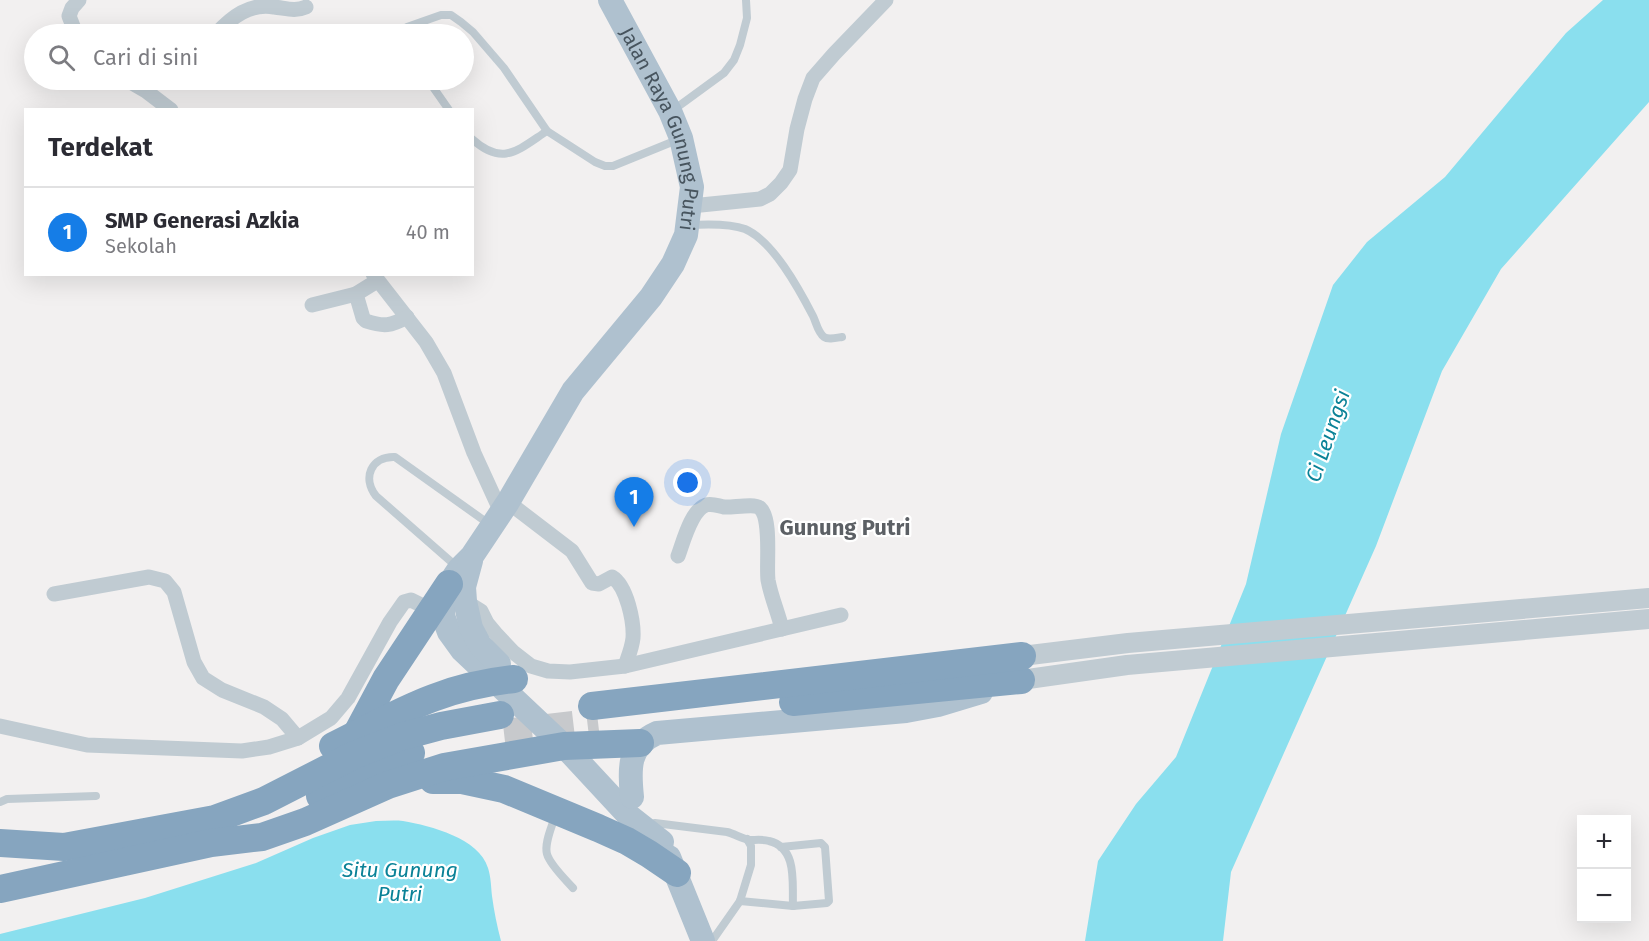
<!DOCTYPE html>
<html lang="id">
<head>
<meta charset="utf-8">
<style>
	body { margin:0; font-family:"Fira Sans",sans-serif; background:#f2f2f3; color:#2b2b33 }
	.controls { position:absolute; right:18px; bottom:18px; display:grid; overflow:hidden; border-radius:0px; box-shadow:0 6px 24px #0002 }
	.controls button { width:54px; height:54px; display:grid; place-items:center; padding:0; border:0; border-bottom:2px solid #e1e1e2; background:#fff; color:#2b2b33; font:30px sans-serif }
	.you { position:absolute; left:688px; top:483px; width:21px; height:21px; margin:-15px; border:4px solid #fff; border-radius:50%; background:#1a73e8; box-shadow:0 0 0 9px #1a73e833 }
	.badge { display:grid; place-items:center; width:39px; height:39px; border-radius:50%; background:#157de7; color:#fff; font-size:20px; font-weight:700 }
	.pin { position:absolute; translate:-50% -50px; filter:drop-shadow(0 2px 3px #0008) }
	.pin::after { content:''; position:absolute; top:32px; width:21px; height:18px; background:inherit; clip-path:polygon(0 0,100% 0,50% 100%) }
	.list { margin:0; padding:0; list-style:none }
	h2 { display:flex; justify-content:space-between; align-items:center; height:78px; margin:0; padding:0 24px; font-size:26px }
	h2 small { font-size:20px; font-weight:400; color:#7c7c81 }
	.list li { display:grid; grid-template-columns:39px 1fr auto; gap:18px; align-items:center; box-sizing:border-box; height:90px; padding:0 24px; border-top:2px solid #e1e1e2 }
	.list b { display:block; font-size:22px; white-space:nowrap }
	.list p { margin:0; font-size:20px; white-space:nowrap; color:#7c7c81 }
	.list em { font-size:20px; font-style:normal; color:#7c7c81 }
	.icon { flex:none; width:33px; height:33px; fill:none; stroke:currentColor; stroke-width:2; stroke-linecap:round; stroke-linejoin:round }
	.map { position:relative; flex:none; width:1649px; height:941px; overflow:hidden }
	.search { position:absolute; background:#fff; box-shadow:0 6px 24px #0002; left:24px; top:24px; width:450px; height:66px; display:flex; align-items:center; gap:15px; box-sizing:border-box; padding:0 21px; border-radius:33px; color:#7c7c81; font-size:22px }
	.panel { position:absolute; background:#fff; box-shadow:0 6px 24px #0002; left:24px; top:108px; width:450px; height:168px; border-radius:0px }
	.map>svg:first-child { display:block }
	.water { fill:#8adfee }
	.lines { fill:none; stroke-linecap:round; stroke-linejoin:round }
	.motorway-tunnel { stroke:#c7c9cc; stroke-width:28; stroke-dasharray:28 14; stroke-linecap:butt }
	.service { stroke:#c0cbd2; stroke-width:8 }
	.minor { stroke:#c0cbd2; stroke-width:15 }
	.tertiary { stroke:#c0cbd2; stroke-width:20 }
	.primary { stroke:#afc1cf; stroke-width:24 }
	.motorway { stroke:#86a5bf; stroke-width:28 }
	.labels { text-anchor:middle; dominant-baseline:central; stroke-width:4.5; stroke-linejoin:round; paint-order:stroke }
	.street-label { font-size:20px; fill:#47545e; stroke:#fff }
	.water-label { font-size:21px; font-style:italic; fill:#0a8297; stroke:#fff }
	.quarter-label { font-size:22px; font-weight:bold; fill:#5c6065; stroke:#fff }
</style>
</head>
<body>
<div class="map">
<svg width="1649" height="941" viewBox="0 0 1649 941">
	<rect width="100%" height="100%" fill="#f2f0f0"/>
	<g class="water">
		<path d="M1603 0H1649V102L1501 269 1442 371 1376 546 1231 872 1223 941H1085L1098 861 1136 804 1176 757 1246 584 1281 434 1333 285 1367 242 1445 177 1566 33Z"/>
		<path d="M376 821C385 821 394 820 403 821 431 826 479 838 488 868 491 877 491 887 492 896 494 911 497 926 501 941H0V934L145 898 256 863 313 838 350 825Z"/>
	</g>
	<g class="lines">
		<path class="motorway-tunnel" d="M504 733 598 722"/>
		<g class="service">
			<path d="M401 34 407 27 441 15H451L461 22 473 32 504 68 547 131 595 162 605 166H613L677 140"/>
			<path d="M428 80 449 110"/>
			<path d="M672 111 724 73 734 60 740 45 747 18 746 0"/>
			<path d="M472 139C503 167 518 150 547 131"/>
			<path d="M689 225C706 224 729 223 745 229 773 241 799 289 813 316 816 322 818 333 824 337 828 340 836 338 842 337"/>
			<path d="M456 566 376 496C362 478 371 456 395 457L489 524"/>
			<path d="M0 802 7 799 96 796"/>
			<path d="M555 816C552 827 544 843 547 854 550 865 566 880 573 888"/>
			<path d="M655 823 727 832C735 834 742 839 750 840 756 840 763 839 769 841 798 848 792 883 793 906"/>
			<path d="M740 901 793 906 827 903 829 901 825 847 821 843 781 847"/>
			<path d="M712 941 740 901 751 865V846L747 839"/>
		</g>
		<g class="minor">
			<path d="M76 34 69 16 72 8 79 0"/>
			<path d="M216 34C232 17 249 3 274 7 285 8 295 12 306 7"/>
			<path d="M127 80 146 91 171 110"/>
			<path d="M691 206 760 199 770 194 781 183 790 170 797 129 805 99 813 78 834 54 886 0"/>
			<path d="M373 274 426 342 444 373 474 453 501 512"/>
			<path d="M356 294 363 318 366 321C384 327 391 326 407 317"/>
			<path d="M312 305 356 294 377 281"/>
			<path d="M508 502 572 551 592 583 599 584 612 577C627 586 634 622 633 638 632 648 628 657 625 666"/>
			<path d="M678 556C683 543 691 510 706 505 712 503 718 506 724 507 732 508 754 503 760 508 772 519 766 563 768 580 771 597 778 612 782 629"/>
			<path d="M54 594 149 577 165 581 174 592 194 662 203 678 222 690 264 707 282 719 298 738"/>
			<path d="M465 601 481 611 487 623 497 635 513 652 531 666 548 671 570 672 625 666 841 615"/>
			<path d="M0 726 87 745 242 751 269 747 298 738 331 718 348 698 390 622 404 602 411 600 431 610"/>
		</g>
		<g class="tertiary">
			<path d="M1022 656 1128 643 1649 598"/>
			<path d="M1021 680 1127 665 1649 619"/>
		</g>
		<g class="primary">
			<path id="s1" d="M610 0 670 111 681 138 692 187 686 235 673 264 651 297 573 391 508 502 472 556 459 569 449 584 443 603V616L449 632 462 650 564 746 629 816 662 842"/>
			<path d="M471 561 464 587 465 601 471 628 480 645 499 664"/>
			<path d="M632 797C629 768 628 746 657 733L906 711 938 705 981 692"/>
			<path d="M669 857 703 941"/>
		</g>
		<g class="motorway">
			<path d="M793 702 1021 680"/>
			<path d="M592 706 1022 656"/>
			<path d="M356 735 386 679 449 584"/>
			<path d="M333 746C366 730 398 711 433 698 459 688 487 682 514 679"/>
			<path d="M433 780H462L504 789 598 828 627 841 649 854 677 873"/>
			<path d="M320 796 400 756 411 753"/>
			<path d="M0 843 64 847 215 819 264 801 354 755 400 737 441 726 500 715"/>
			<path d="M0 889 211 843 262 837 305 822 388 785 444 767 564 746 640 743"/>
		</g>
	</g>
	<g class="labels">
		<g class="street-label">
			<text stroke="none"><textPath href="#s1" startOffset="141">Jalan Raya Gunung Putri</textPath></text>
		</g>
		<g class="water-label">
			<text transform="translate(1328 436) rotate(-71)">Ci Leungsi</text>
			<text x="400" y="870">Situ Gunung<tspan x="400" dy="24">Putri</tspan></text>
		</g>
		<g class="quarter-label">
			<text x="845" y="527">Gunung Putri</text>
		</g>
	</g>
</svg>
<div class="controls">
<button>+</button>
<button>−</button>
</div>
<div class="you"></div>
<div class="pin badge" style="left:634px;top:527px">1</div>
<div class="search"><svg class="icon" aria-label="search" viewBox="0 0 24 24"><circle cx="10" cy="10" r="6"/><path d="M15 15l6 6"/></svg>Cari di sini</div>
<section class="panel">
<h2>Terdekat<small></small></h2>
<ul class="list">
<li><span class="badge">1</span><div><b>SMP Generasi Azkia</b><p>Sekolah</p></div><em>40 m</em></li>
</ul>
</section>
</div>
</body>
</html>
